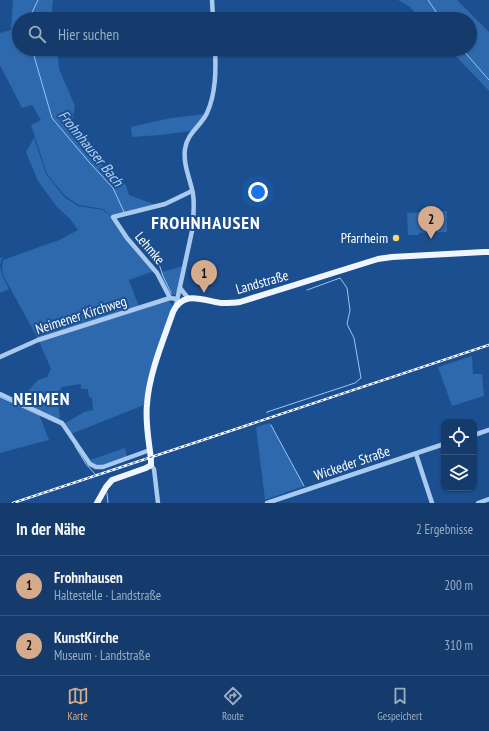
<!DOCTYPE html>
<html lang="de">
<head>
<meta charset="utf-8">
<style>
	body { margin:0; font-family:"PT Sans Narrow",sans-serif; background:#214673; color:#f1f3f6 }
	.controls { position:absolute; right:12px; bottom:12px; display:grid; overflow:hidden; border-radius:8px; box-shadow:0 1px 3px #0004 }
	.controls button { width:36px; height:36px; display:grid; place-items:center; padding:0; border:0; border-bottom:1px solid #33557e; background:#143b6b; color:#f1f3f6; font:20px sans-serif }
	.you { position:absolute; left:258px; top:192px; width:14px; height:14px; margin:-10px; border:3px solid #fff; border-radius:50%; background:#1a73e8; box-shadow:0 0 0 6px #1a73e833 }
	.badge { display:grid; place-items:center; width:26px; height:26px; border-radius:50%; background:#d6ab8b; color:#111; font-size:13px; font-weight:700 }
	.pin { position:absolute; translate:-50% -33px; filter:drop-shadow(0 1px 2px #0008) }
	.pin::after { content:''; position:absolute; top:21px; width:14px; height:12px; background:inherit; clip-path:polygon(0 0,100% 0,50% 100%) }
	.list { margin:0; padding:0; list-style:none }
	h2 { display:flex; justify-content:space-between; align-items:center; height:52px; margin:0; padding:0 16px; font-size:17px }
	h2 small { font-size:13px; font-weight:400; color:#9dadc1 }
	.list li { display:grid; grid-template-columns:26px 1fr auto; gap:12px; align-items:center; box-sizing:border-box; height:60px; padding:0 16px; border-top:1px solid #33557e }
	.list b { display:block; font-size:15px; white-space:nowrap }
	.list p { margin:0; font-size:13px; white-space:nowrap; color:#9dadc1 }
	.list em { font-size:13px; font-style:normal; color:#9dadc1 }
	.icon { flex:none; width:22px; height:22px; fill:none; stroke:currentColor; stroke-width:2; stroke-linecap:round; stroke-linejoin:round }
	.map { position:relative; flex:none; width:489px; height:503px; overflow:hidden }
	.search { position:absolute; background:#143b6b; box-shadow:0 1px 3px #0004; left:12px; right:12px; top:12px; height:44px; display:flex; align-items:center; gap:10px; box-sizing:border-box; padding:0 14px; border-radius:22px; color:#9dadc1; font-size:15px }
	.sheet { height:172px; background:#143b6b }
	nav { display:flex; justify-content:space-around; align-items:center; box-sizing:border-box; height:56px; border-top:1px solid #33557e; background:#143b6b; font-size:11px; color:#9dadc1 }
	nav a { display:grid; justify-items:center; gap:2px }
	nav .on { color:#d6ab8b }
	.map>svg:first-child { display:block }
	.green { fill:#2e69ad }
	.lines { fill:none; stroke-linecap:round; stroke-linejoin:round }
	.stream { stroke:#9cc4f0; stroke-width:1 }
	.minor { stroke:#a9c9ee; stroke-width:4.5 }
	.major { stroke:#f0f6ff; stroke-width:6 }
	.rail-casing { stroke:#fff; stroke-width:2.5 }
	.rail { stroke:#1b4f8f; stroke-width:1; stroke-dasharray:3; stroke-linecap:butt }
	.poi-dot { fill:#ffd166; stroke:#1b4f8f; stroke-width:1.5 }
	.labels { text-anchor:middle; dominant-baseline:central; stroke-width:4; stroke-linejoin:round; paint-order:stroke }
	.poi-label { font-size:14px; fill:#fff; stroke:#1b4f8f; text-anchor:end }
	.street-label { font-size:14px; fill:#fff; stroke:#1b4f8f }
	.water-label { font-size:15px; font-style:italic; fill:#b5d3f5; stroke:#1b4f8f }
	.district-label { font-size:18px; font-weight:bold; letter-spacing:1px; fill:#fff; stroke:#1b4f8f }
</style>
</head>
<body>
<div class="map">
<svg width="489" height="503" viewBox="0 0 489 503">
	<rect width="100%" height="100%" fill="#1b4f8f"/>
	<g class="green">
		<path d="M13 0H53L52 9 53 19H19V49H57L59 69 75 106 71 127 86 143 92 156 126 185 129 195 156 205 113 217 103 209 79 205 65 196 47 174 31 125 41 120 32 105 22 108 0 65V33L11 30Z"/>
		<path d="M398 0H457L489 32V91L449 49H470V19H421L409 6Z"/>
		<path d="M205 114 191 131 160 135 132 137 131 127 171 118Z"/>
		<path d="M34 138 46 174 64 197 78 206 103 210 113 217 154 271 129 280 139 307 38 339 3 275 2 267 3 260 59 240 78 230 70 219 57 207 38 181 26 152Z"/>
		<path d="M447 211V232L419 233 418 235H408L407 213Z"/>
		<path d="M2 257 0 266 2 275 9 289 0 293V258Z"/>
		<path d="M183 266 177 292 175 295H171L159 276 162 272Z"/>
		<path d="M165 301H169L173 306 147 386 144 405 71 434 64 424 84 412 93 410 92 398 89 397 88 389H81V384L62 387 57 394 60 417 58 420 18 402 38 380 47 377 51 369 39 341Z"/>
		<path d="M472 356 473 374H482L484 396 452 406 438 367Z"/>
		<path d="M0 396 39 414 49 440 0 453Z"/>
		<path d="M270 423 304 486 265 500 256 427Z"/>
		<path d="M125 448 127 458 100 466 93 464 90 460Z"/>
	</g>
	<g class="lines">
		<g class="stream">
			<path d="M428 0 441 19"/>
			<path d="M29 19 38 0"/>
			<path d="M32 49 52 118 89 162 113 188 124 212"/>
			<path d="M462 49 489 80"/>
			<path d="M156 255 163 276 171 293"/>
			<path d="M0 397 61 425"/>
			<path d="M267 413V412L355 383 361 378 354 338 347 324 350 310 347 288 340 278 307 290"/>
			<path d="M271 425 304 486"/>
			<path d="M75 446 86 464 95 474"/>
			<path d="M107 493 108 503"/>
		</g>
		<g class="minor">
			<path d="M212 0 213 19"/>
			<path d="M180 288 188 298"/>
			<path d="M170 298 157 273 127 238 113 217 165 204 192 191"/>
			<path d="M176 305 192 231C193 219 195 206 193 194 190 178 183 165 185 149 187 133 201 126 207 113 216 93 216 70 215 49"/>
			<path d="M0 357 38 340 170 298 177 299"/>
			<path d="M0 394 62 423 90 464 96 467H103L150 450"/>
			<path d="M474 435 489 430"/>
			<path d="M416 454 432 503"/>
			<path d="M151 465 154 469 158 503"/>
			<path d="M267 503 444 444"/>
			<path d="M478 503 489 499"/>
		</g>
		<path class="major" d="M97 503 106 487 112 480 146 468 151 465V460C149 441 145 423 147 404 149 374 163 341 173 312 183 290 202 300 221 303 228 303 234 303 240 302L378 259 392 257 484 252H489"/>
		<g class="rail-casing">
			<path id="rail" d="M13 503 489 345"/>
		</g>
		<use href="#rail" class="rail"/>
	</g>
	<circle class="poi-dot" cx="396" cy="238" r="4"/>
	<g class="labels">
		<g class="poi-label">
			<text x="388" y="238">Pfarrheim</text>
		</g>
		<g class="street-label">
			<text transform="translate(150 248) rotate(50)">Lehmke</text>
			<text transform="translate(262 282) rotate(-16)">Landstraße</text>
			<text transform="translate(81 315) rotate(-18)">Neimener Kirchweg</text>
			<text transform="translate(352 463) rotate(-19)">Wickeder Straße</text>
		</g>
		<g class="water-label">
			<text transform="translate(91 148) rotate(51)">Frohnhauser Bach</text>
		</g>
		<g class="district-label">
			<text x="206" y="222">FROHNHAUSEN</text>
			<text x="42" y="398">NEIMEN</text>
		</g>
	</g>
</svg>
<div class="controls">
<button><svg class="icon" aria-label="locate" viewBox="0 0 24 24"><circle cx="12" cy="12" r="6"/><path d="M12 2v4M12 18v4M2 12h4M18 12h4"/></svg></button>
<button><svg class="icon" aria-label="layers" viewBox="0 0 24 24"><path d="M12 4l9 5-9 5-9-5zM3 14l9 5 9-5"/></svg></button>
</div>
<div class="you"></div>
<div class="pin badge" style="left:204px;top:293px">1</div>
<div class="pin badge" style="left:431px;top:239px">2</div>
<div class="search"><svg class="icon" aria-label="search" viewBox="0 0 24 24"><circle cx="10" cy="10" r="6"/><path d="M15 15l6 6"/></svg>Hier suchen</div>
</div>
<section class="sheet">
<h2>In der Nähe<small>2 Ergebnisse</small></h2>
<ul class="list">
<li><span class="badge">1</span><div><b>Frohnhausen</b><p>Haltestelle · Landstraße</p></div><em>200 m</em></li>
<li><span class="badge">2</span><div><b>KunstKirche</b><p>Museum · Landstraße</p></div><em>310 m</em></li>
</ul>
</section>
<nav>
<a class="on"><svg class="icon" aria-label="map" viewBox="0 0 24 24"><path d="M3 6l6-2 6 2 6-2v14l-6 2-6-2-6 2zM9 4v14M15 6v14"/></svg>Karte</a>
<a><svg class="icon" aria-label="directions" viewBox="0 0 24 24"><path d="M12 3l9 9-9 9-9-9zM9 14v-3h6M13 9l2 2-2 2"/></svg>Route</a>
<a><svg class="icon" aria-label="saved" viewBox="0 0 24 24"><path d="M7 4h10v16l-5-4-5 4z"/></svg>Gespeichert</a>
</nav>
</body>
</html>
